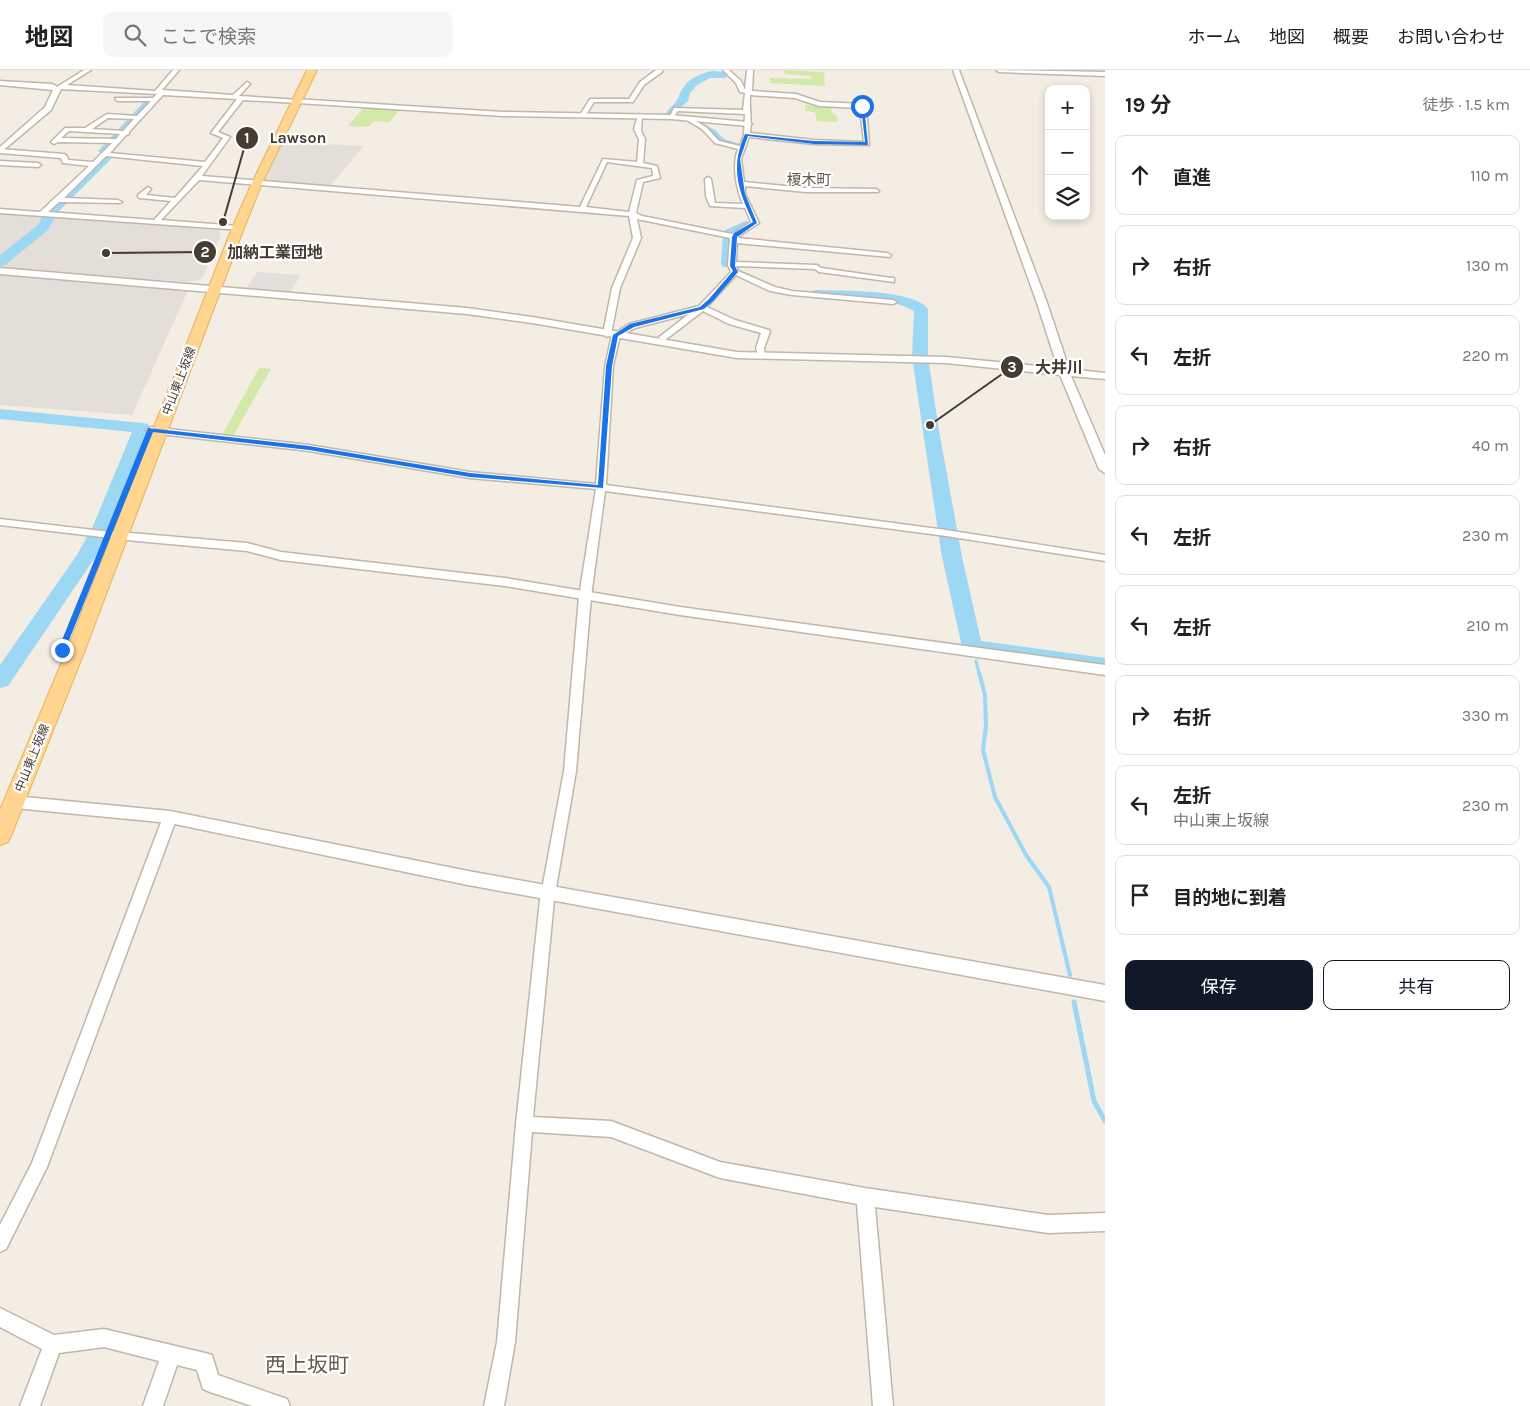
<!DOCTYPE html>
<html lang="ja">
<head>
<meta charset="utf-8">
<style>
	body { margin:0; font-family:Karla,"Noto Sans JP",sans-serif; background:#f6f6f6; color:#222 }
	.controls { position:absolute; right:15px; top:15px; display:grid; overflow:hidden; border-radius:10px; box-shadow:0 2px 8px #0003 }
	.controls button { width:45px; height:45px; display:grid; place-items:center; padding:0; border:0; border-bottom:1px solid #e0e0e0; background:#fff; color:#222; font:25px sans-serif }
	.stop { position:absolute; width:15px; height:15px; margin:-11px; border:4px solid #1a73e8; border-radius:50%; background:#fff }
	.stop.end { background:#1a73e8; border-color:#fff; box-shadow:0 1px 5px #0008 }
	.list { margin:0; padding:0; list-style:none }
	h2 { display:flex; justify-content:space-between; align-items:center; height:65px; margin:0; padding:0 20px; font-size:21px }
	h2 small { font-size:16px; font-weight:400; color:#767676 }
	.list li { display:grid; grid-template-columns:32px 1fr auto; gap:15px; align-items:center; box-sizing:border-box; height:80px; margin:0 10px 10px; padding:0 10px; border:1px solid #e0e0e0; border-radius:10px }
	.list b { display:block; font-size:19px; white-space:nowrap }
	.list p { margin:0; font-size:16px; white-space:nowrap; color:#767676 }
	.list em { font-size:16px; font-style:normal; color:#767676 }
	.actions { display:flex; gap:10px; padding:15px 20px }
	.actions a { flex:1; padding:11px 0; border:1px solid #111827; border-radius:10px; text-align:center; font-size:18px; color:#111827 }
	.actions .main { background:#111827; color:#fff }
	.icon { flex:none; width:28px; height:28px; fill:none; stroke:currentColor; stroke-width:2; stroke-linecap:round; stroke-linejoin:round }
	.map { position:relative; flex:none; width:1105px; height:1336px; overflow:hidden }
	header { display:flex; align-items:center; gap:30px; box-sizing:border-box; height:70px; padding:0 25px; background:#fff; border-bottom:1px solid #e0e0e0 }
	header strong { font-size:24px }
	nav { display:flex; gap:28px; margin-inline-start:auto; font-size:18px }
	.search { width:350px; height:45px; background:#f6f6f6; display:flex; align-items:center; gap:12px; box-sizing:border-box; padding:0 18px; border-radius:10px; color:#767676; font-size:19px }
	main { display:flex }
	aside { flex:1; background:#fff }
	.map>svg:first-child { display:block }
	.industrial { fill:#e4ded9 }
	.green { fill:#d2e9aa }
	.parking { fill:#e3e0dc }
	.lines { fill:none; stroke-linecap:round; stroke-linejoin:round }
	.stream-far2 { stroke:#9cd7f3; stroke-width:3 }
	.stream-far1 { stroke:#9cd7f3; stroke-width:4 }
	.stream { stroke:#9cd7f3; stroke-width:5 }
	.river { fill:#9cd7f3; fill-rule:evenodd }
	.minor-casing { stroke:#c1b6a9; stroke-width:3 }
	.tertiary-casing { stroke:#c1b6a9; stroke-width:3 }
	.primary-casing { stroke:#e8b15c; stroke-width:2 }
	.minor { fill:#fff; fill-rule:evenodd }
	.tertiary { fill:#fff; fill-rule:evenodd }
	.primary { fill:#ffd590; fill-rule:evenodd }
	.route { fill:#1a73e8 }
	.labels { text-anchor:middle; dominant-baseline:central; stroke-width:4.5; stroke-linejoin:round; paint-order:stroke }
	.far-street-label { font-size:12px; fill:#453c33; stroke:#fff }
	.far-quarter-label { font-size:15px; fill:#68594a; stroke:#fff }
	.near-quarter-label { font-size:21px; fill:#68594a; stroke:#fff }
	.leader { fill:none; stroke:#453c33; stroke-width:2 }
	.callout-dot { fill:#453c33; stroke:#fff; stroke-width:2 }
	.mark-label { font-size:15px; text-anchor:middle; font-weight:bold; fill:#fff }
	.callout-label { font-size:16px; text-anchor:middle; font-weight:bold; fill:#453c33; stroke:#fff; stroke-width:4.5; stroke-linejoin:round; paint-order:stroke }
</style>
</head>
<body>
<header>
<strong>地図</strong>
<div class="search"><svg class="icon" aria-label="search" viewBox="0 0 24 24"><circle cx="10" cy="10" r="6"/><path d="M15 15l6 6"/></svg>ここで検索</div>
<nav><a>ホーム</a><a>地図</a><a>概要</a><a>お問い合わせ</a></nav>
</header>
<main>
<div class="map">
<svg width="1105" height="1336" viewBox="0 0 1105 1336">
	<rect width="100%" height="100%" fill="#f3ede3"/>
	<g class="industrial">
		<path d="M282 72 364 76 329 117 264 112Z"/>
		<path d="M0 143 53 147 220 160V167L202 209 189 212 6 199 0 198Z"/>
		<path d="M0 204 189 218 132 345 0 335Z"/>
	</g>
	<g class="green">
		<path d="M783 0 824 2 825 16 770 13V8L812 9 811 6 785 4Z"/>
		<path d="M805 35 832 37 831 42 837 46V52L817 51 815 42 805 41Z"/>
		<path d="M364 37 400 39 390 52 374 51 368 57 348 56Z"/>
		<path d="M259 298 271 299 233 366 222 365Z"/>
	</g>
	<path class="parking" d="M257 202 301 205 290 222 246 219Z"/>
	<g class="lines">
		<path class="stream-far2" d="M976 591 979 604"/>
		<path class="stream-far1" d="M979 602 985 625 986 656 983 680 995 727 1026 785 1049 817 1070 905"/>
		<path class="stream" d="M1074 932 1094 1031 1105 1051"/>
		<g class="river">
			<path d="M713 1 725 2 730 5 725 8H710L697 15 690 23 688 31 679 39 675 48H667L665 46C669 36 673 37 677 30 679 28 679 25 680 23 686 10 699 3 713 1Z"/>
			<path d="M148 31 153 34 152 36 107 84 112 87 110 90 57 143 48 160 5 195 0 196V185L38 155 47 138 103 84 98 81 100 79 144 32Z"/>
			<path d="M693 48 715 60 724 69 743 75 745 77 739 80 716 73 707 64 689 53 687 51Z"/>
			<path d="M746 151 753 155 736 165 735 194 733 197H723L721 194 723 163 725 160Z"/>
			<path d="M817 220C841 221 914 219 928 239V286L938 355 962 487 981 571 1105 588V602L965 582 962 577 942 487 922 355 912 286 914 241C883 223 845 235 812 227L810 224 812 221Z"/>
			<path d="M0 339 142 353 148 354 150 358 111 456 96 486 8 616 0 618V595L77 485 93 456 132 362 0 349Z"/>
		</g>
		<g class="minor-casing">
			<g id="minor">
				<path d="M84 0H91L67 15 155 21 173 0H179L162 20 233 25 247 12 250 14 239 26 300 30 298 33 243 30 218 62 230 67 202 106 580 137 603 89 637 92 639 69 634 59 638 46H642L641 61 645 69 643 93 657 96 660 108 643 112 636 143 642 146 732 164 751 152 745 138 710 136 706 126 705 109 708 107 711 109 715 133 743 134C736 118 732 95 738 79L715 73 702 59 685 49 690 48 706 57 719 71 740 76 744 65 745 44 678 41 673 48H669L674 38 743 40 745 23 740 22 736 13 723 0H729L741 11 745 20 747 0H753L752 21 796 24 820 32 863 34 866 36 869 75 814 74 749 67 741 89 744 112 806 118 876 119 879 121 878 122H806L745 116V124L759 153 739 166 738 168 887 183 891 185 890 187 737 173 736 192 817 195 821 198 891 208H894V212L819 202 815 199 736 196 738 201 775 217 792 221 893 230 897 232 893 234 792 225 770 221 736 205 707 237 735 250 769 260 770 262 764 278 765 288H759L756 278 761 263 729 254 703 241 665 270 658 268 689 244 635 258 620 266 613 296 606 415 946 460 1105 485V491L946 466 605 421 591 527 576 701 554 830 533 1047 611 1051 720 1092 865 1118 1048 1145 1105 1143V1161L1048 1163 875 1137 893 1336H873L857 1134 720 1108 611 1067 532 1062 515 1272 504 1336H484L497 1272 516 1054 540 830 564 701 579 527 596 419 470 408 309 381 151 363 146 360 151 357 309 375 470 402 596 414 605 296 612 265 629 254 699 236 731 202 728 195 730 168 637 149 641 168 620 218 611 264 607 267 603 264 612 218 633 168 629 146 199 110 161 150 238 156 242 158 241 160 0 143V139L40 142 89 96 63 93 61 88 0 83V79L64 84 67 86 68 90 93 92 112 73 58 72 54 74 51 72 65 58H85L107 44 137 46 151 31H117L115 28H153L157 24 60 19 57 17ZM163 25 237 29 211 63 223 68 205 92 110 83 126 65 129 64V62ZM750 25 795 28 819 36 860 38 864 72 814 70 750 63C752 50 749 38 750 25ZM108 48 134 49 123 61 92 59ZM69 61 120 64 116 69 61 68ZM106 86 203 96 175 128 146 125 151 119 148 117 138 125V127L140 128 171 131 154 150 48 142 59 132 120 133 122 132 118 130 64 128ZM607 92 652 98 653 106 637 110 629 142 586 137Z"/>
				<path d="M656 0H662V2L644 15 633 32H594L585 46 580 45 590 29H629L640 12Z"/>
				<path d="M996 0 1105 2V6L999 2Z"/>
				<path d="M0 91 38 93 41 95 38 97 0 95Z"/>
				<path d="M0 449 119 463 124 466 119 469 0 455Z"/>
				<path d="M170 742 175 743 177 747 47 1097 6 1179 0 1182V1155L32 1093 163 747 165 743Z"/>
				<path d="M0 1238 54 1265 104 1259 205 1283 212 1285 218 1305 287 1329 290 1336H252L210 1322 203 1319 197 1300 177 1295 163 1336H143L159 1291 104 1277 59 1283 40 1336H20L42 1279 0 1257Z"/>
			</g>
		</g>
		<g class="tertiary-casing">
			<g id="tertiary">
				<path d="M953 0H959L1046 230 1069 299 1105 303V309L1071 306 1105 385V403L1099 399 1060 305 946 293 737 288 532 253 467 244 0 204V198L467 238 532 247 737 282 946 287 1058 298 1036 230Z"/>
				<path d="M0 11 52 14 61 19 51 40 0 83V77L45 37 53 20 0 15Z"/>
				<path d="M295 29 503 42 671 45 748 52 752 54 748 56 671 49 503 46 298 33H295Z"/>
				<path d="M119 462 247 473 281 482 505 508 680 537 1105 595V605L680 545 505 516 281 490 247 481 115 469 113 466Z"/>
				<path d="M14 726 170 741 468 801 1105 915V931L468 815 170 753 14 738 8 736 6 732 8 728Z"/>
			</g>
		</g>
		<g class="primary-casing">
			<path id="primary" d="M307 0H317L262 113 244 158 85 580 11 766 8 772 0 775V740L67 580 232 158 252 113Z"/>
		</g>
		<use href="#minor" class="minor"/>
		<use href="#tertiary" class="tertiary"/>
		<use href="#primary" class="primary"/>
	</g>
	<path class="route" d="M864 35 868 75 814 74 748 66 740 89 745 124 757 153 737 167 735 196 738 202 713 231 704 239 634 257 618 266 612 296 603 418 470 407 309 380 153 362 65 580 59 582 58 580 148 358 309 376 470 403 598 415 606 296 613 265 630 254 700 237 709 229 733 201 730 196 732 167 734 163 753 152C738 120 730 98 745 64L814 71 865 72 861 36Z"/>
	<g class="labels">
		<g class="far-street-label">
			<text transform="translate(179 311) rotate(-69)">中山東上坂線</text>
			<text transform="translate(32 688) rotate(-68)">中山東上坂線</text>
		</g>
		<g class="far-quarter-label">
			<text x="809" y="110">榎木町</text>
		</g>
		<g class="near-quarter-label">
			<text x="307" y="1295">西上坂町</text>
		</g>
	</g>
	<path class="leader" d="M223 152L247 68M106 183L205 182M930 355L1012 297"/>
	<g class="callout-dot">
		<circle cx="223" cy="152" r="5"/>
		<circle cx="106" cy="183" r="5"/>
		<circle cx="930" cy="355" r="5"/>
		<circle cx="247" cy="68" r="12"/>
		<circle cx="205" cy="182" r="12"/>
		<circle cx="1012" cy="297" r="12"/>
	</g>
	<g class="mark-label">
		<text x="247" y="73">1</text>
		<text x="205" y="187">2</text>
		<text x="1012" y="302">3</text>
	</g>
	<g class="callout-label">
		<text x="298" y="73">Lawson</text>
		<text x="275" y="188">加納工業団地</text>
		<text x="1059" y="303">大井川</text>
	</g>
</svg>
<div class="controls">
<button>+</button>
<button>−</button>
<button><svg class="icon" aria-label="layers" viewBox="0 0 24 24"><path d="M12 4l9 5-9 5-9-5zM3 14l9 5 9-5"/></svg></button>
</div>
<div class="stop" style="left:862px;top:36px"></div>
<div class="stop end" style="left:62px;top:580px"></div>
</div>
<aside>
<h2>19 分<small>徒歩 · 1.5 km</small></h2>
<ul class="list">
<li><svg class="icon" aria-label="ahead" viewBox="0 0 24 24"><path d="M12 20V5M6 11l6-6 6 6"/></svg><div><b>直進</b></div><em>110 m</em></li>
<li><svg class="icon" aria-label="right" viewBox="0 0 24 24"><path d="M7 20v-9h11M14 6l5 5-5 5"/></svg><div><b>右折</b></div><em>130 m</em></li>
<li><svg class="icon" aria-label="left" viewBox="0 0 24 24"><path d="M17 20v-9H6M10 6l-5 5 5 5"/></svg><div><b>左折</b></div><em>220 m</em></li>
<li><svg class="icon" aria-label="right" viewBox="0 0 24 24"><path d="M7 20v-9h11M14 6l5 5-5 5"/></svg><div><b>右折</b></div><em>40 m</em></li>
<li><svg class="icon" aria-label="left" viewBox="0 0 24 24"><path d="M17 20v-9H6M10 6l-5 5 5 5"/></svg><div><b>左折</b></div><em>230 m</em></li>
<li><svg class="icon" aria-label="left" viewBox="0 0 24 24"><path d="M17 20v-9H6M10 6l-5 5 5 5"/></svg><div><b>左折</b></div><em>210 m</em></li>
<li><svg class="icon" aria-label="right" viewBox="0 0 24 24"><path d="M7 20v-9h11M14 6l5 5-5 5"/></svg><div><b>右折</b></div><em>330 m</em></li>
<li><svg class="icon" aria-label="left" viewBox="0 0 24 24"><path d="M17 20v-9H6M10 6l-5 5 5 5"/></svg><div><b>左折</b><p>中山東上坂線</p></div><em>230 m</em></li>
<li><svg class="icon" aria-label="arrive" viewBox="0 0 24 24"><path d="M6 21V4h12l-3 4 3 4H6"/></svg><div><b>目的地に到着</b></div></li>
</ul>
<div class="actions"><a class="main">保存</a><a>共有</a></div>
</aside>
</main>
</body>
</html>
